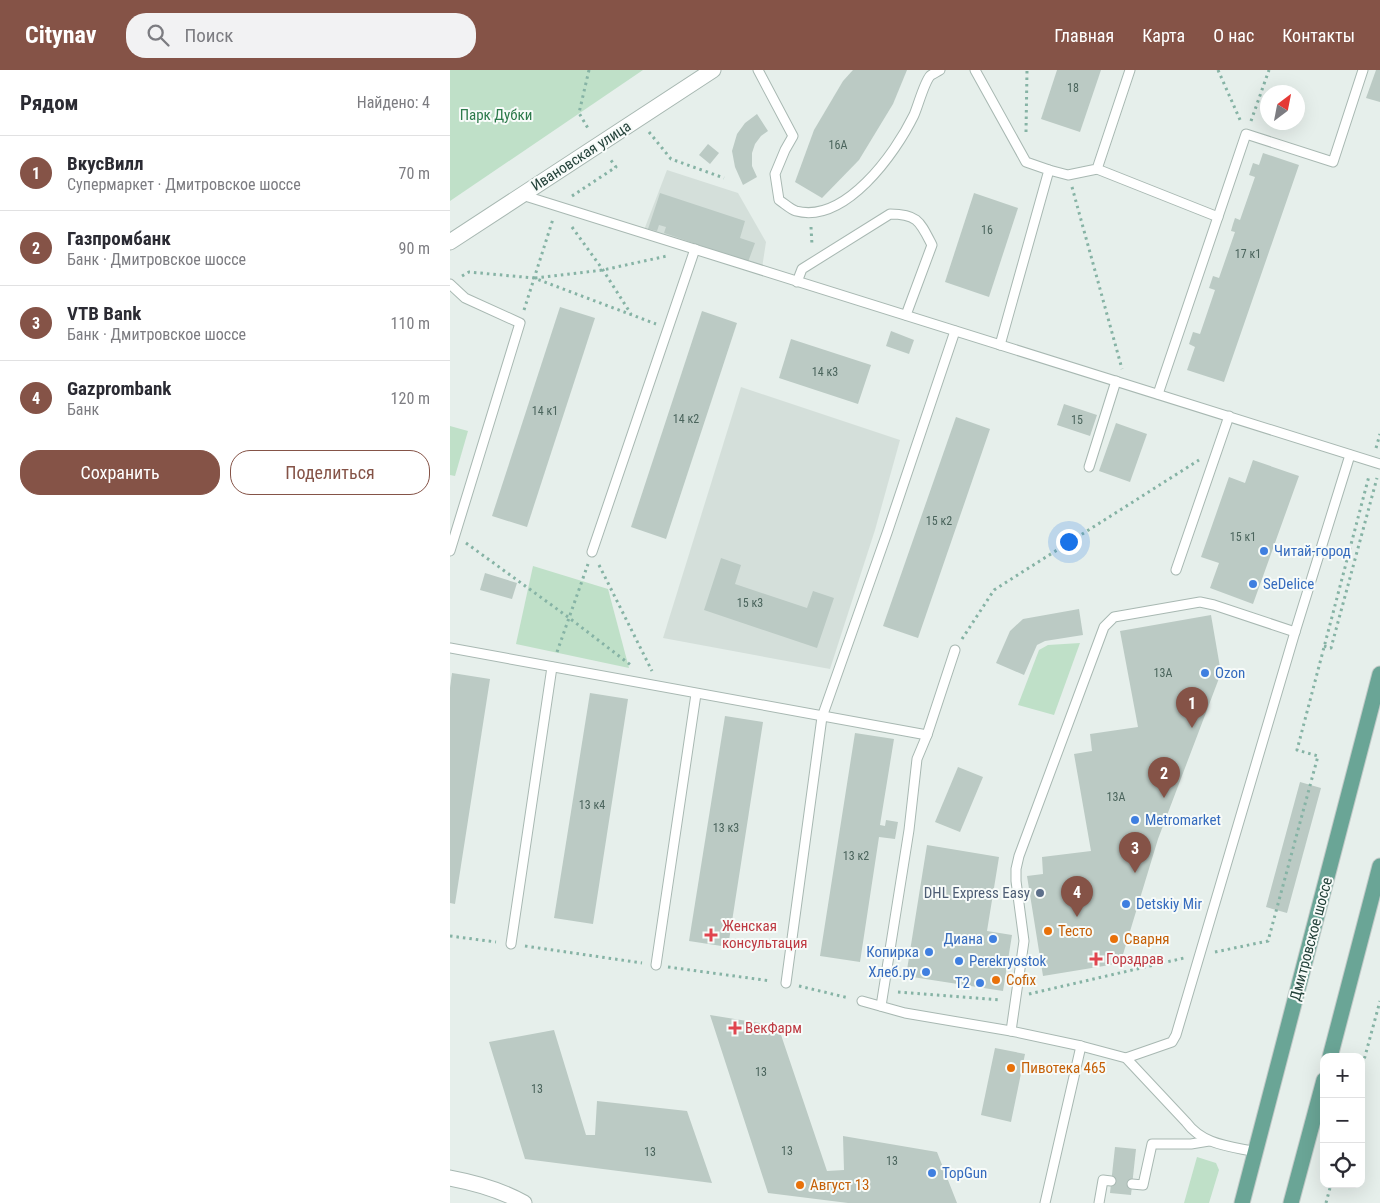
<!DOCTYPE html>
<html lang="ru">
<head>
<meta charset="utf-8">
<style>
	body { margin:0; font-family:"Roboto Condensed",sans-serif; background:#f2f2f3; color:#2b2b33 }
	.controls { position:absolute; right:15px; bottom:15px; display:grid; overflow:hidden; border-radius:10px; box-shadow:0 5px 20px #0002 }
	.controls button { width:45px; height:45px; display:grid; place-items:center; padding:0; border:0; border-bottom:1px solid #e1e1e2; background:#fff; color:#2b2b33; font:25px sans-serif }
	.compass { position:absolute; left:810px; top:15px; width:45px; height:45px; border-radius:50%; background:#fff; box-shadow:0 5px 20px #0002; rotate:32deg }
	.you { position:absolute; left:618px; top:471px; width:18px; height:18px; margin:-12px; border:4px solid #fff; border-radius:50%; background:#1a73e8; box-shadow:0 0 0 8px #1a73e833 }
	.badge { display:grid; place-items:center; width:32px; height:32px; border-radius:50%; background:#855347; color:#fff; font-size:16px; font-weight:700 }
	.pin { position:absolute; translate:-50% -41px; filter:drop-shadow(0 1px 2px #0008) }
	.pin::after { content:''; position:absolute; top:26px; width:18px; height:15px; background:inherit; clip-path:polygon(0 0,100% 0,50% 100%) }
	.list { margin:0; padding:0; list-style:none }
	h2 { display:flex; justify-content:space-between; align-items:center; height:65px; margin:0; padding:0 20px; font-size:21px }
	h2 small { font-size:16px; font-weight:400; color:#7c7c81 }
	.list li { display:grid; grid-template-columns:32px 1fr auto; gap:15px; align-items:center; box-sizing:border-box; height:75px; padding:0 20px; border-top:1px solid #e1e1e2 }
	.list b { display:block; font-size:19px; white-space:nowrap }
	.list p { margin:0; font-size:16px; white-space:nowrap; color:#7c7c81 }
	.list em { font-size:16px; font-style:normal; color:#7c7c81 }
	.actions { display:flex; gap:10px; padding:15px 20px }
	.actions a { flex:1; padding:11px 0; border:1px solid #855347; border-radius:20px; text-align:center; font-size:18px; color:#855347 }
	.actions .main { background:#855347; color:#fff }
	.icon { flex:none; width:28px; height:28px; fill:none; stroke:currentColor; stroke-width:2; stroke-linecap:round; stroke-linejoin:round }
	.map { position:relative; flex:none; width:930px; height:1133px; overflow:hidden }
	header { display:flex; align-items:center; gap:30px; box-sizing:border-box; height:70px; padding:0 25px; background:#855347; color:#fff }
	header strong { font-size:24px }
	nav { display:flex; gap:28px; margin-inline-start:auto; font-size:18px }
	.search { width:350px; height:45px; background:#f2f2f3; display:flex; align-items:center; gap:12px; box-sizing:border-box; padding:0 18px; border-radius:20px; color:#7c7c81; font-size:19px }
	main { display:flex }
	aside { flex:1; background:#fff }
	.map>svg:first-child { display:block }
	.built { fill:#d4dfda }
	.green { fill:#bfe0c8 }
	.building { fill:#bbcac4 }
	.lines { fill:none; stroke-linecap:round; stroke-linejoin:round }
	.service-casing { stroke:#a8b8b2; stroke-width:11 }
	.minor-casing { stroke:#a8b8b2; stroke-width:17 }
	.tertiary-casing { stroke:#a8b8b2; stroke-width:17 }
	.primary-casing { stroke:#c2cac8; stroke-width:17 }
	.path { stroke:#86b3a5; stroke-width:3; stroke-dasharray:2.5 4; stroke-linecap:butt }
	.service { stroke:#fff; stroke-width:9 }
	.minor { stroke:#fff; stroke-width:15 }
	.tertiary { stroke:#fff; stroke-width:15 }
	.primary { stroke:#6aa596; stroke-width:15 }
	.shop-dot { fill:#3f7fe0; stroke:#f7fbf9; stroke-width:2 }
	.service-dot { fill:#5c6f8a; stroke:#f7fbf9; stroke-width:2 }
	.food-dot { fill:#e8710a; stroke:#f7fbf9; stroke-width:2 }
	.health-dot { fill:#e0444e; stroke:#f7fbf9; stroke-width:2 }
	.labels { text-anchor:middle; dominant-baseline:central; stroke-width:4; stroke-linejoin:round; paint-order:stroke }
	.number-label { font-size:12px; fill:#4a645c }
	.park-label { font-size:15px; fill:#2d7a4b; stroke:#f7fbf9 }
	.street-label { font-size:15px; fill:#24423a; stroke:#f7fbf9 }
	.shop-label { font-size:15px; fill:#366cbe; stroke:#f7fbf9; text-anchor:start }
	.service-label { font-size:15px; fill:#4e5e75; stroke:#f7fbf9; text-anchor:end }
	.health-label { font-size:15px; fill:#be3a42; stroke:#f7fbf9; text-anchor:start }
	.food-label { font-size:15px; fill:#c56008; stroke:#f7fbf9; text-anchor:start }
</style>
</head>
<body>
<header>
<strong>Citynav</strong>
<div class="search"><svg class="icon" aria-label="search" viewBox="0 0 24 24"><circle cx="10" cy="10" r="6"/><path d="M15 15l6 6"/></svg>Поиск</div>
<nav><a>Главная</a><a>Карта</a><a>О нас</a><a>Контакты</a></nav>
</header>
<main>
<aside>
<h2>Рядом<small>Найдено: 4</small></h2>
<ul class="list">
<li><span class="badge">1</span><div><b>ВкусВилл</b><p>Супермаркет · Дмитровское шоссе</p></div><em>70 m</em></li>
<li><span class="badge">2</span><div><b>Газпромбанк</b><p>Банк · Дмитровское шоссе</p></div><em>90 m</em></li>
<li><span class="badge">3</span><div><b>VTB Bank</b><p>Банк · Дмитровское шоссе</p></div><em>110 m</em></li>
<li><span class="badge">4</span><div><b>Gazprombank</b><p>Банк</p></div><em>120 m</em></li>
</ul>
<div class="actions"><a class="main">Сохранить</a><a>Поделиться</a></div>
</aside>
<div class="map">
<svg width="930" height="1133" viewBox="0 0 930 1133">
	<rect width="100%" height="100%" fill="#e6efeb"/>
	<g class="built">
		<path d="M217 100 288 123 316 172 312 198 194 160Z"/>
		<path d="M291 317 450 370 425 460 380 599 213 568Z"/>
	</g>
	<g class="green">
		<path d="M0 0H193L0 131Z"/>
		<path d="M0 356 18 361 5 406 0 405Z"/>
		<path d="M83 496 158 519 179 598 66 574Z"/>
		<path d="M630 573 604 645 568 635 589 580 598 575Z"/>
		<path d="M747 1087 766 1093 769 1100 759 1133H734Z"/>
	</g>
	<g class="building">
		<path d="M403 0H457L443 34 409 90 372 128 345 112 364 60 393 11Z"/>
		<path d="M607 0H651L630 62 591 49Z"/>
		<path d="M926 0H930V32L916 28Z"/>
		<path d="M307 44 318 61 311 66 305 74 302 83V96L307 107 293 115 285 97 282 81 287 64 295 53Z"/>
		<path d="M258 74 269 83 260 94 249 85Z"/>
		<path d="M813 83 849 95 774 312 737 300 745 277 739 274 743 262 750 264 765 220 759 218 763 206 769 208 785 162 781 161 783 154 785 148 790 150 805 107 799 105 803 93 809 95Z"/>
		<path d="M210 123 295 151 290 168 305 173 298 192 214 163 216 157 209 155 207 161 198 159Z"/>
		<path d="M524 123 568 138 539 227 495 212Z"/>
		<path d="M110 237 145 248 77 457 42 446Z"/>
		<path d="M252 241 287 253 216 469 181 457Z"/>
		<path d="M441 261 464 270 459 284 436 276Z"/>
		<path d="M341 269 421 295 408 334 329 308Z"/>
		<path d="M614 334 647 345 640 366 607 355Z"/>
		<path d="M506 347 540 359 468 568 433 556Z"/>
		<path d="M666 353 697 364 680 412 649 401Z"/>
		<path d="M803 390 849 406 803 534 760 518 769 493 751 487 779 407 795 413Z"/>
		<path d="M271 488 291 495 285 514 357 538 363 521 384 528 367 578 254 540Z"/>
		<path d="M35 503 67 513 62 529 30 520Z"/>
		<path d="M629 539 633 565 595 571 587 575 574 605 546 593 560 561 573 549Z"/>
		<path d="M761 545 771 603 708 769 671 891 660 895 593 906 577 806 593 804 592 787 641 781 624 684 642 681 640 664 688 657 670 561Z"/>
		<path d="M2 603 40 609 5 834 0 833V618Z"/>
		<path d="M140 623 178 629 143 854 104 848Z"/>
		<path d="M275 646 313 652 278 877 239 871Z"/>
		<path d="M405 663 444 669 430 755 435 756 436 750 448 752 445 769 429 767 410 892 370 886Z"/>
		<path d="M508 697 533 707 510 762 485 752Z"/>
		<path d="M850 712 871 718 837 843 816 837Z"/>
		<path d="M477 775 549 787 537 861 562 865 553 921 456 906Z"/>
		<path d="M260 945 328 956 377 1101 394 1100 393 1066 487 1082 507 1133H398L318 1123Z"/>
		<path d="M104 960 136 1065H145L147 1031 237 1041 262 1113 75 1089 39 972Z"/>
		<path d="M545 978 575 984 561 1052 531 1045Z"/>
		<path d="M665 1077 686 1079 681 1125 660 1123Z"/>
	</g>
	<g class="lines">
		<g class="service-casing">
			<g id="service">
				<path d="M308 0 343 66 335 80 325 104 329 130C334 133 340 139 346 141 395 154 445 84 464 45 468 36 474 13 480 6 482 4 487 2 490 0"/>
				<path d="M525 0 576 92 599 100 550 275"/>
				<path d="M647 99 768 147"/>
				<path d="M599 100 618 105 647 99 680 0"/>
				<path d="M72 125 930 394"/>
				<path d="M347 212 352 199 440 144C468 144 470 152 482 175L456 245"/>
				<path d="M0 214 15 228 70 253 0 481"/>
				<path d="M708 324 796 64 883 92 913 0"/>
				<path d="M639 397 666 311"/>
				<path d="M142 482 245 179"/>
				<path d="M726 500 779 346"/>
				<path d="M0 578 477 665"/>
				<path d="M61 874 102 597"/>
				<path d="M206 895 246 624"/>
				<path d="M336 913 372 647 437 463 505 261"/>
				<path d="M412 931 455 943 561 961 631 976 676 988 736 1052C753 1075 779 1076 806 1082"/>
				<path d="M431 936 459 760 467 689 477 665 505 580"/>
				<path d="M561 961 574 871 566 811V799L569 786 654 557 664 547 750 532 764 535 845 562"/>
				<path d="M676 988 722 972 726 965 845 562 900 385"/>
				<path d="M682 1114 693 1115 702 1074H741L759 1071"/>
				<path d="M595 1133 631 976"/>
				<path d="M649 1133 653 1110 661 1111"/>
			</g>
		</g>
		<g class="minor-casing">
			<path id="minor" d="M0 1108C27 1113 51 1120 74 1133"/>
		</g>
		<g class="tertiary-casing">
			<path id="tertiary" d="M0 172 263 0"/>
		</g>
		<g class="primary-casing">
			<g id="primary">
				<path d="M880 987 930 796"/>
				<path d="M792 1133 930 604"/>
				<path d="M841 1133 874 1010"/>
			</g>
		</g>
		<g class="path">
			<path d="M139 0 129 43 139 60"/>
			<path d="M768 0 791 52"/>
			<path d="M801 51 819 0"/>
			<path d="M199 62 221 89 274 108"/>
			<path d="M576 62 577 0"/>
			<path d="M622 117 672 299"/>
			<path d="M122 126 166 97 160 89"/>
			<path d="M122 157 153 200 181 244"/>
			<path d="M361 157 362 175"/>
			<path d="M12 206 19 202 84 208 206 254"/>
			<path d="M85 208 153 200 217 186"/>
			<path d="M74 240 103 149"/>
			<path d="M926 378 930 364"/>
			<path d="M16 473 118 547 182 596"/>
			<path d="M149 495 202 601"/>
			<path d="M512 569 544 520 749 390"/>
			<path d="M874 576 881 578 927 408"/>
			<path d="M107 582 138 494"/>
			<path d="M0 866 46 872"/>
			<path d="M75 876 192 893"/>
			<path d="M765 882 818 871 868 686 847 680 919 406"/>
			<path d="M218 897 321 911"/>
			<path d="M349 916 399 928"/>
			<path d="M448 922 551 930"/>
			<path d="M579 924 734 888"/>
			<path d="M911 1001 930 931"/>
			<path d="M876 1133 881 1114"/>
		</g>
		<use href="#service" class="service"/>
		<use href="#minor" class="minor"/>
		<use href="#tertiary" class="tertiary"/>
		<use href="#primary" class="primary"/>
	</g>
	<g class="shop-dot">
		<circle cx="814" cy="481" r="5"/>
		<circle cx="803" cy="514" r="5"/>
		<circle cx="755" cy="603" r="5"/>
		<circle cx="685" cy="750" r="5"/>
		<circle cx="676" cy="834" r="5"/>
		<circle cx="543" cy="869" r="5"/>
		<circle cx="479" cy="882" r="5"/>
		<circle cx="509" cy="891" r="5"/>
		<circle cx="476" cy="902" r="5"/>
		<circle cx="530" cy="913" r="5"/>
		<circle cx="482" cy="1103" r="5"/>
	</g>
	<circle class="service-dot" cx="590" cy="823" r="5"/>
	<g class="food-dot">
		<circle cx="598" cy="861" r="5"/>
		<circle cx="664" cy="869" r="5"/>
		<circle cx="546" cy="910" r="5"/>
		<circle cx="561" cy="998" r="5"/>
		<circle cx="350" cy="1115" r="5"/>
	</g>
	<g class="health-dot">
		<path d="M258.5 857.5h5v5h5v5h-5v5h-5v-5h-5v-5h5z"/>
		<path d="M643.5 881.5h5v5h5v5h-5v5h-5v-5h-5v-5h5z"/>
		<path d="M282.5 950.5h5v5h5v5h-5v5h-5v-5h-5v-5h5z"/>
	</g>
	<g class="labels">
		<g class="number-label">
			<text x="623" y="18">18</text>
			<text x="388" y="75">16А</text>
			<text x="537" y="160">16</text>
			<text x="798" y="184">17 к1</text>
			<text x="375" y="302">14 к3</text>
			<text x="95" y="341">14 к1</text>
			<text x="236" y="349">14 к2</text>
			<text x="627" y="350">15</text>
			<text x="489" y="451">15 к2</text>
			<text x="793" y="467">15 к1</text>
			<text x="300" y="533">15 к3</text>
			<text x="713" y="603">13А</text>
			<text x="666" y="727">13А</text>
			<text x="142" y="735">13 к4</text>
			<text x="276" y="758">13 к3</text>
			<text x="406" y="786">13 к2</text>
			<text x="311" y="1002">13</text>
			<text x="87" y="1019">13</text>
			<text x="337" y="1081">13</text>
			<text x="200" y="1082">13</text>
			<text x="442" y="1091">13</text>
		</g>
		<g class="park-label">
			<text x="46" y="45">Парк Дубки</text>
		</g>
		<g class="street-label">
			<text transform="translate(131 86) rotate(-33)">Ивановская улица</text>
			<text transform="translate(861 869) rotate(-75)">Дмитровское шоссе</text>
		</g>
		<g class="shop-label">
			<text x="824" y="481">Читай-город</text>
			<text x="813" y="514">SeDelice</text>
			<text x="765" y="603">Ozon</text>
			<text x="695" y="750">Metromarket</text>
			<text x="686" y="834">Detskiy Mir</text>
			<text x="533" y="869" text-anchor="end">Диана</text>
			<text x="469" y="882" text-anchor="end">Копирка</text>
			<text x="519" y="891">Perekryostok</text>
			<text x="466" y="902" text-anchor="end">Хлеб.ру</text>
			<text x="520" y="913" text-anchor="end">T2</text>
			<text x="492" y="1103">TopGun</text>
		</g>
		<g class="service-label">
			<text x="580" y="823">DHL Express Easy</text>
		</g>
		<g class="health-label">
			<text x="272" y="856">Женская<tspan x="272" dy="17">консультация</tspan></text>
			<text x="656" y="889">Горздрав</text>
			<text x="295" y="958">ВекФарм</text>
		</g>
		<g class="food-label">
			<text x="608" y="861">Тесто</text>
			<text x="674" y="869">Сварня</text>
			<text x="556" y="910">Cofix</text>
			<text x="571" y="998">Пивотека 465</text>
			<text x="360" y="1115">Август 13</text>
		</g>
	</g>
</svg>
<div class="controls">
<button>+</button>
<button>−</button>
<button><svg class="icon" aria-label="locate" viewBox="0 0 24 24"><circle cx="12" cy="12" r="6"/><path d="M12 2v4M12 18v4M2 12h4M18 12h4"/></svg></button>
</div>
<svg class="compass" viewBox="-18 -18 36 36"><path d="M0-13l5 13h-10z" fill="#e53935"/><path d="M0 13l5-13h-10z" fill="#7c7c81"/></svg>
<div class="you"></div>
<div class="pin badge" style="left:742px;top:658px">1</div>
<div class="pin badge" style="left:714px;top:728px">2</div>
<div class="pin badge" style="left:685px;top:803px">3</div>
<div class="pin badge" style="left:627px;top:847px">4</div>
</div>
</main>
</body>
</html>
